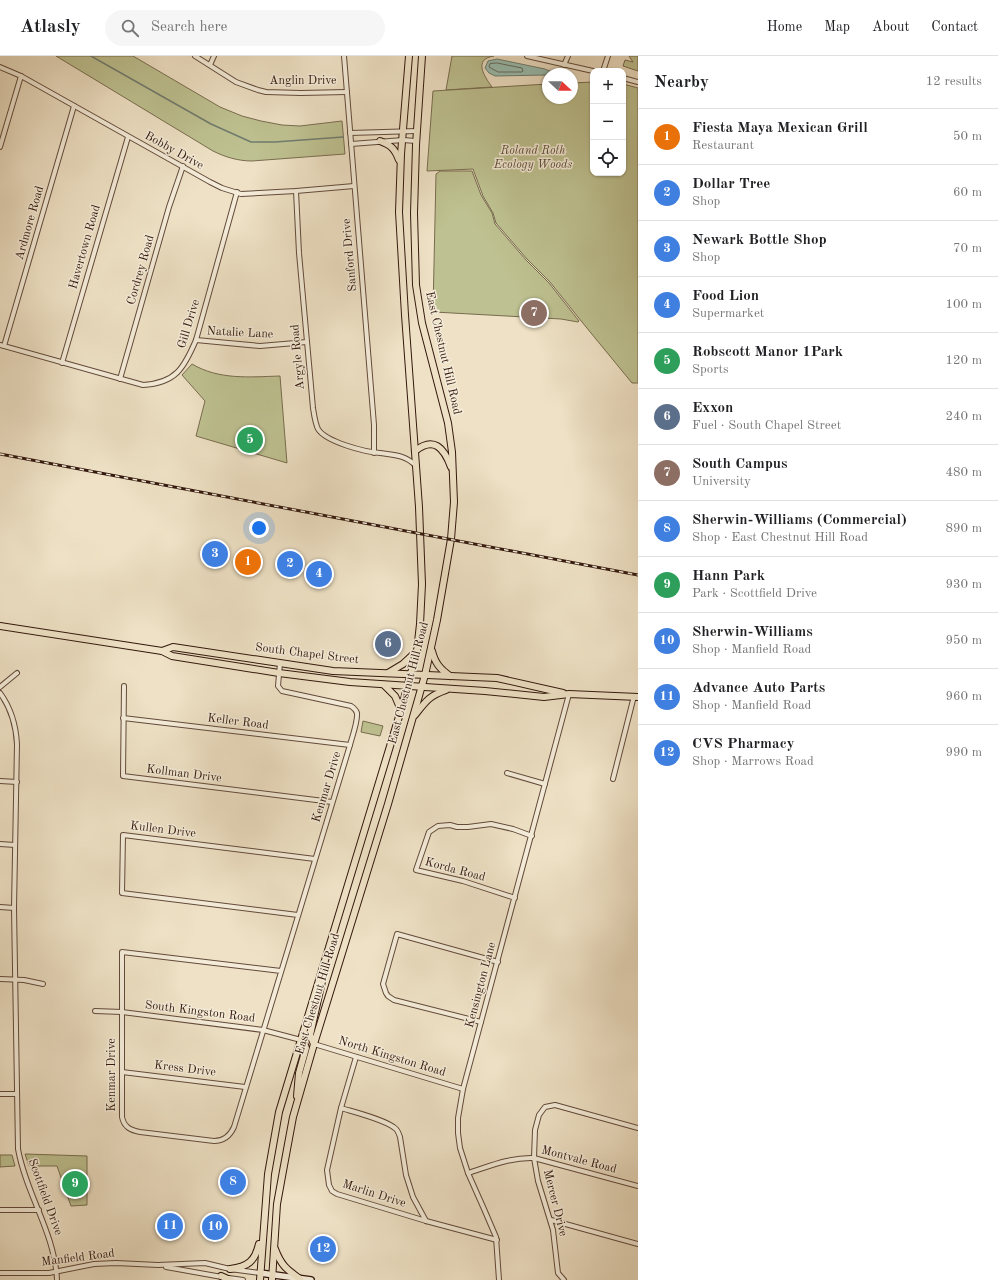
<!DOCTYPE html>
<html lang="en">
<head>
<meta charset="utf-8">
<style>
	body { margin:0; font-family:"Old Standard TT",serif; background:#f6f6f6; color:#202124 }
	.controls { position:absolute; right:12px; top:12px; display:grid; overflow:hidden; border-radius:8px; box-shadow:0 1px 3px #0004 }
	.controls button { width:36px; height:36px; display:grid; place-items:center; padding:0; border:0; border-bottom:1px solid #e0e0e0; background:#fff; color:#202124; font:20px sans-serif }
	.compass { position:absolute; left:542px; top:12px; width:36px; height:36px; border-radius:50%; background:#fff; box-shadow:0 1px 3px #0004; rotate:112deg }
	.you { position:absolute; left:259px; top:472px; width:14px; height:14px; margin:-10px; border:3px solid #fff; border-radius:50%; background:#1a73e8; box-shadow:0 0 0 6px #1a73e833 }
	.badge { display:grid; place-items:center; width:26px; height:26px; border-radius:50%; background:#d93025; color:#fff; font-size:13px; font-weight:700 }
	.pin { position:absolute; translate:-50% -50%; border:2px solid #fff; box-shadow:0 1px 4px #0006 }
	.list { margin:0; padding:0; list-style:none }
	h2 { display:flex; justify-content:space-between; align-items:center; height:52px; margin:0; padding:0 16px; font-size:17px }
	h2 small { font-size:13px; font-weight:400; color:#757577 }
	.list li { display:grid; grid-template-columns:26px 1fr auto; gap:12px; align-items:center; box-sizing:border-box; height:56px; padding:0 16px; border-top:1px solid #e0e0e0 }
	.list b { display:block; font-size:15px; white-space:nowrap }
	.list p { margin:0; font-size:13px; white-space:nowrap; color:#757577 }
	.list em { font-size:13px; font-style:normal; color:#757577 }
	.icon { flex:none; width:22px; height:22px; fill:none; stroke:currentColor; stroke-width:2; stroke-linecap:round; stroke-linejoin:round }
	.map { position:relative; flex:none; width:638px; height:1224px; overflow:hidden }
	header { display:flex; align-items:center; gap:24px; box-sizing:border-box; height:56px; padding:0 20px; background:#fff; border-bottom:1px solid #e0e0e0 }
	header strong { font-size:19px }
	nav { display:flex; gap:22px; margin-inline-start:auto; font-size:14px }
	.search { width:280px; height:36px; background:#f6f6f6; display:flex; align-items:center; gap:10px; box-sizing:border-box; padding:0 14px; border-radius:22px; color:#757577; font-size:15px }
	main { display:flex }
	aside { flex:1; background:#fff }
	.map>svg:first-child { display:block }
	.green { fill:#bec191; stroke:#786c4f }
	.water { fill:#99beb1; stroke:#707c6f }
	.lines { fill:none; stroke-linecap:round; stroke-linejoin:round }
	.shore { stroke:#666b5f; stroke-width:1 }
	.stream { stroke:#707c6f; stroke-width:1.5 }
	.street-casing { stroke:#624a3b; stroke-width:6 }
	.secondary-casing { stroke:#33180d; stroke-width:8 }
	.primary-casing { stroke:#33180d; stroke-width:8 }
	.street { stroke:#f4ecd9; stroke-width:4 }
	.secondary { stroke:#f4ecd9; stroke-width:5.5 }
	.primary { stroke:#eee1c5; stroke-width:6 }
	.rail-casing { stroke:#33180d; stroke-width:3 }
	.rail { stroke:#f4ecd9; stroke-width:1.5; stroke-dasharray:4.5; stroke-linecap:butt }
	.labels { text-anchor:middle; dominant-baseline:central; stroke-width:3; stroke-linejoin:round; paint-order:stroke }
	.street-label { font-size:12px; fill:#33180d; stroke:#f4ecd9 }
	.park-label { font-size:12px; font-style:italic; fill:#5d4b35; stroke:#f4ecd9 }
</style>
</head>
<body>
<header>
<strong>Atlasly</strong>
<div class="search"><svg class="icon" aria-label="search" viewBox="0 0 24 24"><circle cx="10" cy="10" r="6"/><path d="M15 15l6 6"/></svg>Search here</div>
<nav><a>Home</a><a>Map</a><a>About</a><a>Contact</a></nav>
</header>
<main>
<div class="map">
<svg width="638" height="1224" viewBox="0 0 638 1224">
	<rect width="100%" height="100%" fill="#eee1c5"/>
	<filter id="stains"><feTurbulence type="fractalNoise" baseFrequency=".005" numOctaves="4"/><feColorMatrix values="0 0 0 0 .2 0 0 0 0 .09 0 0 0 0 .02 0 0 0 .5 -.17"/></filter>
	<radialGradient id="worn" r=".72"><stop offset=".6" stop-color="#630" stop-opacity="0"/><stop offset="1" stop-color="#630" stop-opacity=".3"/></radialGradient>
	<g class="green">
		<path d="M56 0H133L220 51 242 60 261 65 282 69 300 70 342 65 345 98 252 105C238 105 225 101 213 95Z"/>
		<path d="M452 0H494C473 3 484 20 492 31L446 34Z"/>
		<path d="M629 0H638V15L623 10 625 4 633 6Z"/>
		<path d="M593 26V117H623V28L638 32V327H632L582 266 550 226 527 203 496 167 493 157 483 140 473 113 427 115 433 35 548 28V42H572V27Z"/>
		<path d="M440 115H472L481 139 492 157 495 168 526 204 549 227 579 265 578 266 561 263 434 256 433 254 436 118Z"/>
		<path d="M192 308C219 324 249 321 280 320L287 407 196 380 205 345 182 319Z"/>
		<path d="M363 665 383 670 380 680 361 676Z"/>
		<path d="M25 1098 87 1100V1149L71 1150 57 1110H29Z"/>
		<path d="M0 1099H12L15 1110 0 1111Z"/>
	</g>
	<path class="water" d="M497 3 545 13 552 16 551 18H548V19L495 20 489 17 485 12 488 5Z"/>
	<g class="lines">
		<path class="shore" d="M497 7 522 12 523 15 522 16H498L489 11 490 8Z"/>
		<path class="stream" d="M91 0 211 68 251 86H275L343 81"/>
		<g class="street-casing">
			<g id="street">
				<path d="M195 0 236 26 258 34 266 36 301 37 347 36"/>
				<path d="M344 0 374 369V397"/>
				<path d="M527 0 593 15"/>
				<path d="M210 9 214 0"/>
				<path d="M564 9 568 0"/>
				<path d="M0 11 21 20 210 126 222 132 241 138 296 135 354 130"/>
				<path d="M603 15 608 0"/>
				<path d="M623 22 638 26"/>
				<path d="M350 77 417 75"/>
				<path d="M351 88 403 84 416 85"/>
				<path d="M0 91 21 20"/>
				<path d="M296 135 299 197 313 352C314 358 315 367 318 373 326 386 365 396 380 397 394 399 406 399 416 410"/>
				<path d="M196 284 260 290 307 286"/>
				<path d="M0 289 143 329C176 327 184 312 196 284L237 136"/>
				<path d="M4 290 74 50"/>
				<path d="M62 307 128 81"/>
				<path d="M120 323 169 151 183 110"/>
				<path d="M280 607 278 630 282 635 351 650C354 652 356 654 357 657 358 665 352 681 350 689L234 1071C230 1080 224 1085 214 1085L140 1076C130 1074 124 1071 122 1061V896L281 915"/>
				<path d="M124 630 123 720 332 746"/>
				<path d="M0 631 17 617"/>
				<path d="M0 637C11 652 16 669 17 688L14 852 18 1093C26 1138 55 1177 57 1224"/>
				<path d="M123 662 350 689"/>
				<path d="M507 717 545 728"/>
				<path d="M613 723 634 640"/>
				<path d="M0 725 17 726"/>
				<path d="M0 788 15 789"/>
				<path d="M515 842 463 825 416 814 429 776 438 770 450 769 457 771H468L491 768 513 773 532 780"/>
				<path d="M0 851 14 852"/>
				<path d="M298 859 122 837 123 779 315 803"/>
				<path d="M0 923 24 924 43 928"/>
				<path d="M95 955 122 956 263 974 301 984"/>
				<path d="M481 966 394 944 388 940 386 937 383 928 397 878 498 906"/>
				<path d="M314 988 463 1033"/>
				<path d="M356 1001 341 1052 327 1114 329 1129 332 1135 337 1138 426 1165 497 1184"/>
				<path d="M122 1016 245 1031"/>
				<path d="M0 1038H17"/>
				<path d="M341 1052C354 1056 387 1064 396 1073 398 1075 399 1078 400 1081L406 1119 413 1141 426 1165"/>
				<path d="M468 1117C490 1110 511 1101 534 1102L638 1130"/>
				<path d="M0 1154H39"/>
				<path d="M551 1164 638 1188"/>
				<path d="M166 1211 222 1221"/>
				<path d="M0 1217H49L94 1208 116 1207 158 1209 205 1207 230 1213 260 1217"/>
				<path d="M229 1222 243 1224"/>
				<path d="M499 1224 496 1181 484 1153 468 1117 460 1092 458 1077V1062L463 1033 569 638"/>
				<path d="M564 1224 558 1217 553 1174 538 1125 534 1102 535 1074 539 1059 545 1051 555 1049 638 1072"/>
			</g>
		</g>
		<g class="secondary-casing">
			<path id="secondary" d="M260 1217 311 1224"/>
		</g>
		<g class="primary-casing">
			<g id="primary">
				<path d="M380 85C391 89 395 93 399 104"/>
				<path d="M415 395C434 380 444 392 451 411"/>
				<path d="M0 570 162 595 172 600 279 617 350 626 485 635 544 641 569 638 638 641"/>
				<path d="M162 595 173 591 333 615 497 622 563 637"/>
				<path d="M432 595C435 607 440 613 450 620"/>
				<path d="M388 617 403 608 417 595"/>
				<path d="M384 629 395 640 401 654"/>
				<path d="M415 659C426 645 429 640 446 634"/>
				<path d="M314 988 310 979 323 921"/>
				<path d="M297 1040 299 1017 306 992 304 987 301 984"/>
				<path d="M275 1193C281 1209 286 1213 300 1223"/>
				<path d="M230 1213C248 1211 255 1205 259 1188"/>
				<path d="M221 1220 230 1224"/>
				<path d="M260 1224 268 1118 279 1056 401 654 417 595 420 568 422 528 419 451 405 259 399 156 401 98 409 0"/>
				<path d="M272 1224 277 1148 283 1115 293 1061 314 988 388 748 425 619 437 564 451 483 454 446 452 396 448 367 422 267 416 229 414 157 416 89 422 0"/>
			</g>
		</g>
		<use href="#street" class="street"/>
		<use href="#secondary" class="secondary"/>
		<use href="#primary" class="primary"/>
		<g class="rail-casing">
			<path id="rail" d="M0 398 638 519"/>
		</g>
		<use href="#rail" class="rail"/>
	</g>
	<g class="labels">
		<g class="street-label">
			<text x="303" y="25">Anglin Drive</text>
			<text transform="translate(174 95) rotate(29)">Bobby Drive</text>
			<text transform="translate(30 167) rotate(-74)">Ardmore Road</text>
			<text transform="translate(85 191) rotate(-74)">Havertown Road</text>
			<text transform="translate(350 199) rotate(-95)">Sanford Drive</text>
			<text transform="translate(141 214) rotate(-74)">Cordrey Road</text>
			<text transform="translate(189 268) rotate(-73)">Gill Drive</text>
			<text transform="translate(240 277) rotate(3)">Natalie Lane</text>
			<text transform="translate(443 297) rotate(77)">East Chestnut Hill Road</text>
			<text transform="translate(298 301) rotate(-95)">Argyle Road</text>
			<text transform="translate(307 598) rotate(7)">South Chapel Street</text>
			<text transform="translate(409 627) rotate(-75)">East Chestnut Hill Road</text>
			<text transform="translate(238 666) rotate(7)">Keller Road</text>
			<text transform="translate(184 718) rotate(7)">Kollman Drive</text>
			<text transform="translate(327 731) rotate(-73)">Kenmar Drive</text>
			<text transform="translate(163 774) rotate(7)">Kullen Drive</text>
			<text transform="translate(455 814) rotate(15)">Korda Road</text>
			<text transform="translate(481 929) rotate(-75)">Kensington Lane</text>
			<text transform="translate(318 938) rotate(-73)">East Chestnut Hill Road</text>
			<text transform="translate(200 956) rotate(7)">South Kingston Road</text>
			<text transform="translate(392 1001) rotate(17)">North Kingston Road</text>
			<text transform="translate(185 1013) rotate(7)">Kress Drive</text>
			<text transform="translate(112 1019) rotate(-90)">Kenmar Drive</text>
			<text transform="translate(579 1104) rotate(15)">Montvale Road</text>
			<text transform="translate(374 1138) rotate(18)">Marlin Drive</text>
			<text transform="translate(45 1141) rotate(70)">Scottfield Drive</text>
			<text transform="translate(555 1147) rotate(76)">Mercer Drive</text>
			<text transform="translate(78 1202) rotate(-7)">Manfield Road</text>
		</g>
		<g class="park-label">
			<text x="533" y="95">Roland Roth<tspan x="533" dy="14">Ecology Woods</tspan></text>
		</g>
	</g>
	<rect width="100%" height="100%" filter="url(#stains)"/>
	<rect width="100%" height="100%" fill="url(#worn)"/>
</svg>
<div class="controls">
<button>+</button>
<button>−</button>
<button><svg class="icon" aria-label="locate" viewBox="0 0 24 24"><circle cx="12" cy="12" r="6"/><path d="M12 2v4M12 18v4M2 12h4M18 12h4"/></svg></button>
</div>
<svg class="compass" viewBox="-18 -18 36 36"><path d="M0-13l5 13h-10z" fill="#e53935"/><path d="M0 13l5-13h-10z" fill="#757577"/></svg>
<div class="you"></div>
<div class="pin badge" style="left:248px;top:506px;background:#e8710a">1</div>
<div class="pin badge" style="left:290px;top:508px;background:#3f7fe0">2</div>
<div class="pin badge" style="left:215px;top:498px;background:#3f7fe0">3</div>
<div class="pin badge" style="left:319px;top:518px;background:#3f7fe0">4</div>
<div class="pin badge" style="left:250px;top:384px;background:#2e9e5b">5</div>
<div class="pin badge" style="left:388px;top:588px;background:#5c6f8a">6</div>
<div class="pin badge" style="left:534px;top:257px;background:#8d6e63">7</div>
<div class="pin badge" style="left:233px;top:1126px;background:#3f7fe0">8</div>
<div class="pin badge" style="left:75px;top:1128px;background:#2e9e5b">9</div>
<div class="pin badge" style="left:215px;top:1171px;background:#3f7fe0">10</div>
<div class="pin badge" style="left:170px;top:1170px;background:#3f7fe0">11</div>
<div class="pin badge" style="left:323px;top:1193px;background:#3f7fe0">12</div>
</div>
<aside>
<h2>Nearby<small>12 results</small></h2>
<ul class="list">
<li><span class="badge" style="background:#e8710a">1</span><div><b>Fiesta Maya Mexican Grill</b><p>Restaurant</p></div><em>50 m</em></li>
<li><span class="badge" style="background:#3f7fe0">2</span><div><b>Dollar Tree</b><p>Shop</p></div><em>60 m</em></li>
<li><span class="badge" style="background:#3f7fe0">3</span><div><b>Newark Bottle Shop</b><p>Shop</p></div><em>70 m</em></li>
<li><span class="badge" style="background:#3f7fe0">4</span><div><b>Food Lion</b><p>Supermarket</p></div><em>100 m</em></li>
<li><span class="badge" style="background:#2e9e5b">5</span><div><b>Robscott Manor 1Park</b><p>Sports</p></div><em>120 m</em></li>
<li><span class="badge" style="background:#5c6f8a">6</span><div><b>Exxon</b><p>Fuel · South Chapel Street</p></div><em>240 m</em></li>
<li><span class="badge" style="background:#8d6e63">7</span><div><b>South Campus</b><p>University</p></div><em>480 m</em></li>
<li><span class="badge" style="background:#3f7fe0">8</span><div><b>Sherwin-Williams (Commercial)</b><p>Shop · East Chestnut Hill Road</p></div><em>890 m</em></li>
<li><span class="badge" style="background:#2e9e5b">9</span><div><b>Hann Park</b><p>Park · Scottfield Drive</p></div><em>930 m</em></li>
<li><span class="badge" style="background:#3f7fe0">10</span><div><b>Sherwin-Williams</b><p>Shop · Manfield Road</p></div><em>950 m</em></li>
<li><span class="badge" style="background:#3f7fe0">11</span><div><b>Advance Auto Parts</b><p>Shop · Manfield Road</p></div><em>960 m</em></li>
<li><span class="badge" style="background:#3f7fe0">12</span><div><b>CVS Pharmacy</b><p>Shop · Marrows Road</p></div><em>990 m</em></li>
</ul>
</aside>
</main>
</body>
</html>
